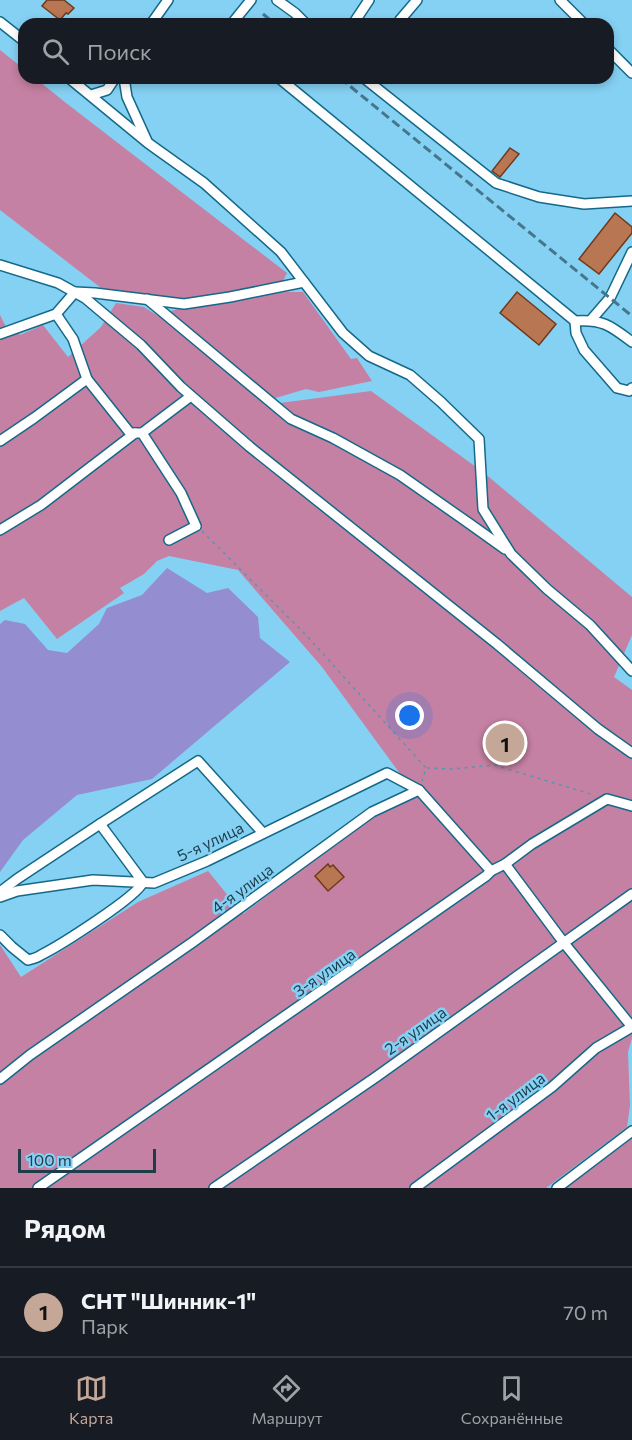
<!DOCTYPE html>
<html lang="ru">
<head>
<meta charset="utf-8">
<style>
	body { margin:0; font-family:Commissioner,sans-serif; background:#242831; color:#f1f3f6 }
	.scale { position:absolute; left:18px; bottom:15px; width:138px; box-sizing:border-box; padding-left:6px; border:3px solid #1d3d4b; border-top:0; font-size:16px; line-height:21px; white-space:nowrap; color:#1d3d4b; -webkit-text-stroke:4px #85d1f3; paint-order:stroke }
	.you { position:absolute; left:410px; top:716px; width:21px; height:21px; margin:-15px; border:4px solid #fff; border-radius:50%; background:#1a73e8; box-shadow:0 0 0 9px #1a73e833 }
	.badge { display:grid; place-items:center; width:39px; height:39px; border-radius:50%; background:#c5a797; color:#111; font-size:20px; font-weight:700 }
	.pin { position:absolute; translate:-50% -50%; border:3px solid #fff; box-shadow:0 2px 6px #0006 }
	.list { margin:0; padding:0; list-style:none }
	h2 { display:flex; justify-content:space-between; align-items:center; height:78px; margin:0; padding:0 24px; font-size:26px }
	h2 small { font-size:20px; font-weight:400; color:#9ea1a6 }
	.list li { display:grid; grid-template-columns:39px 1fr auto; gap:18px; align-items:center; box-sizing:border-box; height:90px; padding:0 24px; border-top:2px solid #363941 }
	.list b { display:block; font-size:22px; white-space:nowrap }
	.list p { margin:0; font-size:20px; white-space:nowrap; color:#9ea1a6 }
	.list em { font-size:20px; font-style:normal; color:#9ea1a6 }
	.icon { flex:none; width:33px; height:33px; fill:none; stroke:currentColor; stroke-width:2; stroke-linecap:round; stroke-linejoin:round }
	.map { position:relative; flex:none; width:632px; height:1188px; overflow:hidden }
	.search { position:absolute; background:#171b24; box-shadow:0 3px 9px #0003; left:18px; right:18px; top:18px; height:66px; display:flex; align-items:center; gap:15px; box-sizing:border-box; padding:0 21px; border-radius:18px; color:#9ea1a6; font-size:22px }
	.sheet { height:168px; background:#171b24 }
	nav { display:flex; justify-content:space-around; align-items:center; box-sizing:border-box; height:84px; border-top:2px solid #363941; background:#171b24; font-size:16px; color:#9ea1a6 }
	nav a { display:grid; justify-items:center; gap:3px }
	nav .on { color:#c5a797 }
	.map>svg:first-child { display:block }
	.green { fill:#c581a3 }
	.water { fill:#948dd0 }
	.building { fill:#b87653; stroke:#703919; stroke-width:1.5 }
	.lines { fill:none; stroke-linecap:round; stroke-linejoin:round }
	.minor-casing { stroke:#146988; stroke-width:12 }
	.path { stroke:#5a94ae; stroke-width:1.5; stroke-dasharray:3 4.5; stroke-linecap:butt }
	.minor { stroke:#fff; stroke-width:9 }
	.rail { stroke:#45768c; stroke-width:3; stroke-dasharray:9 4.5; stroke-linecap:butt }
	.labels { text-anchor:middle; dominant-baseline:central; stroke-width:5; stroke-linejoin:round; paint-order:stroke }
	.street-label { font-size:16px; fill:#1d3d4b; stroke:#85d1f3 }
</style>
</head>
<body>
<div class="map">
<svg width="632" height="1188" viewBox="0 0 632 1188">
	<rect width="100%" height="100%" fill="#85d1f3"/>
	<g class="green">
		<path d="M0 50 24 69V78H35L66 103 287 273 279 289 180 303 114 298 0 210Z"/>
		<path d="M286 292H303L351 359 357 358 372 381 319 392 306 389 262 402 265 405 371 391 483 472 632 597V635L614 677 632 690V1038L628 1052 630 1106 627 1127 546 1188H0V945L21 977 138 902 208 871 243 914 369 818 417 797 322 667 238 570 169 556 157 561 144 574 120 588 124 593 57 639 24 598 0 611V315L9 333 18 329 20 335 43 325 68 357 101 327 116 303 144 307 158 316 177 309Z"/>
		<path d="M632 1137V1188H558Z"/>
	</g>
	<path class="water" d="M167 568 207 593 228 588 258 617 260 638 290 662 152 779 77 795 23 840 0 872V624L5 620 25 624 48 650 67 653 99 624 107 608 142 595Z"/>
	<g class="building">
		<path d="M47 0H64L74 8 68 14 66 13 60 20 42 6Z"/>
		<path d="M510 148 519 154 500 177 492 171Z"/>
		<path d="M615 213 632 227V233L599 274 579 259Z"/>
		<path d="M517 292 556 324 539 345 500 313Z"/>
		<path d="M328 864 330 867 333 865 344 877 328 891 315 876Z"/>
	</g>
	<g class="lines">
		<g class="minor-casing">
			<g id="minor">
				<path d="M277 0 295 13 306 24"/>
				<path d="M560 0 584 24"/>
				<path d="M400 20 417 0"/>
				<path d="M0 22 24 41"/>
				<path d="M151 24 168 0"/>
				<path d="M234 24V21L251 0"/>
				<path d="M353 24 369 0"/>
				<path d="M608 49 632 73"/>
				<path d="M69 78 148 143 204 183 281 252 343 333 369 356 410 375 441 402 479 439 483 509 511 554 547 589 590 625 632 671"/>
				<path d="M124 78 127 97 147 141"/>
				<path d="M279 78 575 321C603 319 611 326 632 342"/>
				<path d="M364 78 496 183 539 197 584 204 632 201"/>
				<path d="M91 95 107 90 115 78"/>
				<path d="M0 265 58 283 85 298 141 345 181 387 250 447 497 644 598 729 632 753"/>
				<path d="M147 299 291 419 333 438 400 475 470 524 505 549"/>
				<path d="M56 314 73 339 87 379 130 433H142L181 493 196 526 169 540"/>
				<path d="M591 320 610 298 632 252"/>
				<path d="M575 321 576 333 584 350 617 388 629 391 632 388"/>
				<path d="M0 334 56 314 75 292 95 293 184 304 230 297 304 282"/>
				<path d="M142 433 191 396"/>
				<path d="M0 441 34 418 87 379"/>
				<path d="M0 530 41 505 135 433"/>
				<path d="M100 824 198 761 263 833"/>
				<path d="M505 864 564 943 632 1027"/>
				<path d="M0 892 17 879 100 824 143 882C137 897 59 946 41 955 37 958 32 959 28 960L12 947 0 935"/>
				<path d="M0 897 17 891 93 880 154 883 207 861 387 773 419 790"/>
				<path d="M0 1079 30 1055 193 942 372 812 419 790 491 871"/>
				<path d="M38 1188 486 876 491 871 505 864 532 844 607 799 632 806"/>
				<path d="M214 1188 376 1077 632 894"/>
				<path d="M415 1188 552 1087 596 1048 632 1027"/>
				<path d="M557 1188 632 1131"/>
			</g>
		</g>
		<g class="path">
			<path d="M202 531 306 635 426 768 422 781"/>
			<path d="M427 768 453 769 494 765 594 795"/>
		</g>
		<use href="#minor" class="minor"/>
		<g class="rail">
			<path d="M263 14 275 24"/>
			<path d="M340 78 632 316"/>
		</g>
	</g>
	<g class="labels">
		<g class="street-label">
			<text transform="translate(210 841) rotate(-25)">5-я улица</text>
			<text transform="translate(242 888) rotate(-36)">4-я улица</text>
			<text transform="translate(324 972) rotate(-35)">3-я улица</text>
			<text transform="translate(415 1030) rotate(-35)">2-я улица</text>
			<text transform="translate(515 1096) rotate(-37)">1-я улица</text>
		</g>
	</g>
</svg>
<div class="scale">100 m</div>
<div class="you"></div>
<div class="pin badge" style="left:505px;top:743px">1</div>
<div class="search"><svg class="icon" aria-label="search" viewBox="0 0 24 24"><circle cx="10" cy="10" r="6"/><path d="M15 15l6 6"/></svg>Поиск</div>
</div>
<section class="sheet">
<h2>Рядом<small></small></h2>
<ul class="list">
<li><span class="badge">1</span><div><b>СНТ &quot;Шинник-1&quot;</b><p>Парк</p></div><em>70 m</em></li>
</ul>
</section>
<nav>
<a class="on"><svg class="icon" aria-label="map" viewBox="0 0 24 24"><path d="M3 6l6-2 6 2 6-2v14l-6 2-6-2-6 2zM9 4v14M15 6v14"/></svg>Карта</a>
<a><svg class="icon" aria-label="directions" viewBox="0 0 24 24"><path d="M12 3l9 9-9 9-9-9zM9 14v-3h6M13 9l2 2-2 2"/></svg>Маршрут</a>
<a><svg class="icon" aria-label="saved" viewBox="0 0 24 24"><path d="M7 4h10v16l-5-4-5 4z"/></svg>Сохранённые</a>
</nav>
</body>
</html>
